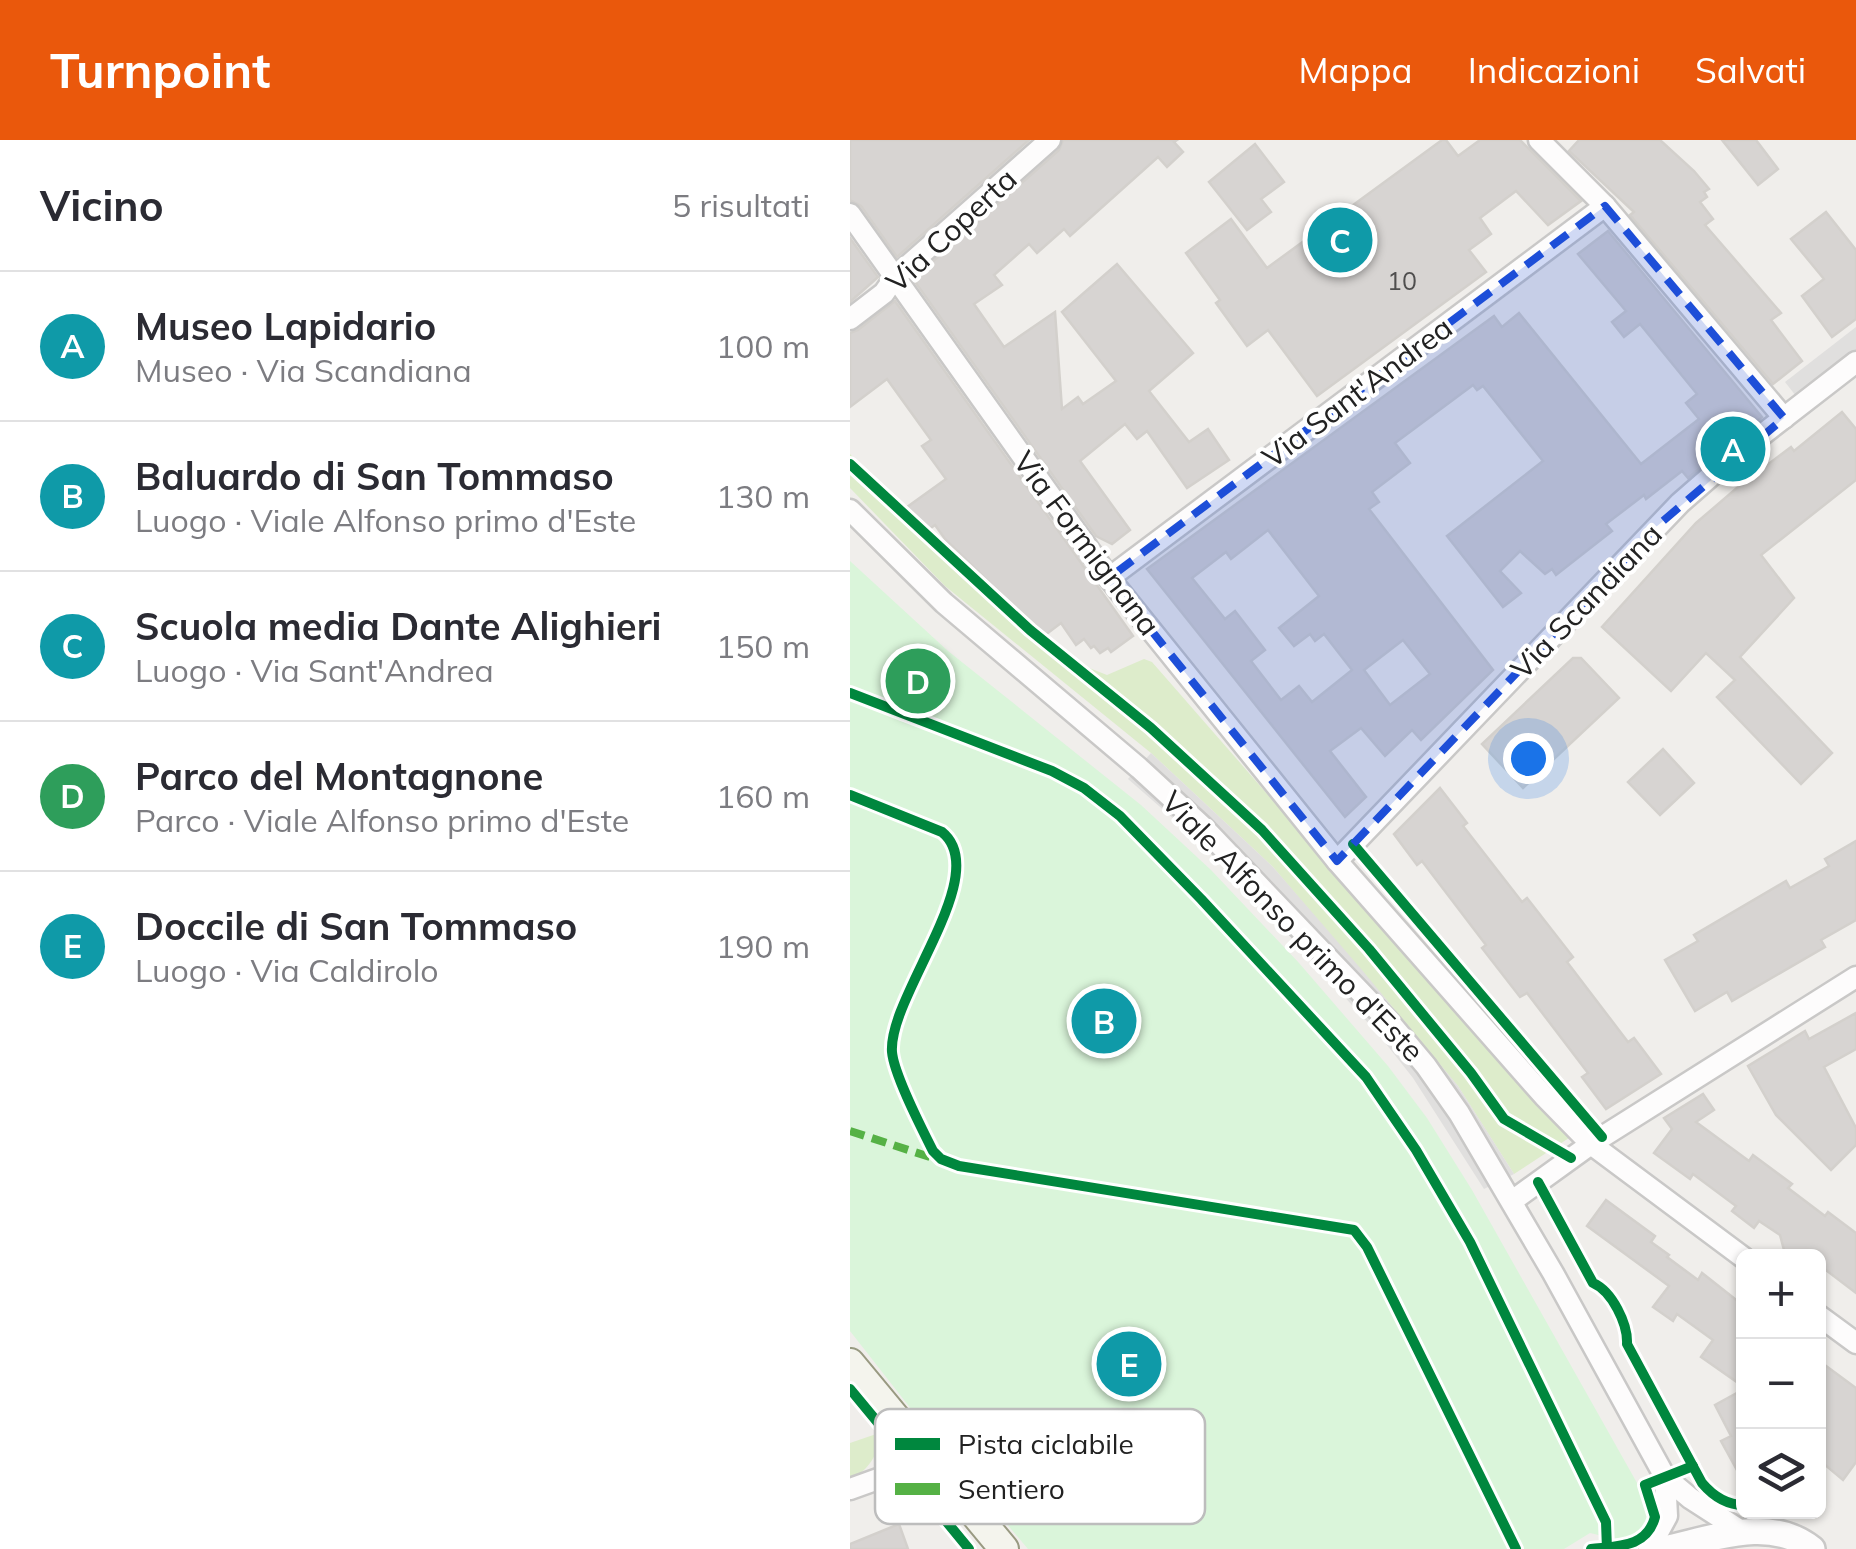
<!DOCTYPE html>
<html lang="it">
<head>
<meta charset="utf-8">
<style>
	body { margin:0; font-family:Mulish,sans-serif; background:#f2f2f3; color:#2b2b33 }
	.controls { position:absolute; right:30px; bottom:30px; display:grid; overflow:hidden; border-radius:15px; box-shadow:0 2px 8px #0004 }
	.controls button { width:90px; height:90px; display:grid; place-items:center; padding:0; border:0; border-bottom:2px solid #e1e1e2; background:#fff; color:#2b2b33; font:50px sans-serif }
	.you { position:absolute; left:678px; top:618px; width:35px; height:35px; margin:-25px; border:8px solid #fff; border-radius:50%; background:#1a73e8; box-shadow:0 0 0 15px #1a73e833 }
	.badge { display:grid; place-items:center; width:65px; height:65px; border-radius:50%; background:#ea580c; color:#fff; font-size:32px; font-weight:700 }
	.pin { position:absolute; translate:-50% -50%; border:5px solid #fff; box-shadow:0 2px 10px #0006 }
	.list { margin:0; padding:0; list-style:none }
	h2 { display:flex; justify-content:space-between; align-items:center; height:130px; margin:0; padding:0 40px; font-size:42px }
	h2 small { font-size:32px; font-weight:400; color:#7c7c81 }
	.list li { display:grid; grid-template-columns:65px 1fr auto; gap:30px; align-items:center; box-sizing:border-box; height:150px; padding:0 40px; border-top:2px solid #e1e1e2 }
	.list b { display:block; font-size:38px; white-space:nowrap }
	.list p { margin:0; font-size:32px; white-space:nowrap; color:#7c7c81 }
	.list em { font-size:32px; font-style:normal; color:#7c7c81 }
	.icon { flex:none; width:55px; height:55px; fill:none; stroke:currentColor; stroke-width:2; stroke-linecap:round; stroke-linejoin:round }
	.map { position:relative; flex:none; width:1006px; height:1409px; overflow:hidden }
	header { display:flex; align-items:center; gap:60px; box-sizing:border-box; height:140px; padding:0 50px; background:#ea580c; color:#fff }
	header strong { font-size:48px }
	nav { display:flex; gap:55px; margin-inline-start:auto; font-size:35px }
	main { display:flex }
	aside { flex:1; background:#fff }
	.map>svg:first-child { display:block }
	.grass { fill:#ddeccb }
	.park { fill:#daf5da }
	.parking { fill:#e0dfde }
	.building { fill:#d7d4d2; stroke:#d3d0cc; stroke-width:2.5; fill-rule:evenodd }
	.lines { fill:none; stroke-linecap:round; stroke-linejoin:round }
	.minor-casing { stroke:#c9c8c7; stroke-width:25 }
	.tertiary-casing { stroke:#c9c8c7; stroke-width:30 }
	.secondary-casing { stroke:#999a82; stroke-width:32 }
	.minor { stroke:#fdfcfc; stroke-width:20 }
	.tertiary { stroke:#fdfcfc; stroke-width:25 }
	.secondary { stroke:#f4f4ed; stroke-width:28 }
	.quiet { stroke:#55b145; stroke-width:8; stroke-dasharray:15 8; stroke-linecap:butt }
	.cycleway-casing { stroke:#fff; stroke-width:16 }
	.cycleway { stroke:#00873e; stroke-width:10 }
	.marked { fill:#1d4ed8; fill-opacity:0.2; stroke:#1d4ed8; stroke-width:8; stroke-dasharray:20 12; stroke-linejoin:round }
	.labels { text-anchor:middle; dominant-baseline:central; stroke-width:8; stroke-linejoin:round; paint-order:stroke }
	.number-label { font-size:25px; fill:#4f4e4e }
	.street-label { font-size:30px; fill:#222; stroke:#fff }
	.key { fill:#fff; stroke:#bdbdbd; stroke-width:2.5 }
	.key-label { font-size:28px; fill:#222 }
</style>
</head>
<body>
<header>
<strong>Turnpoint</strong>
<nav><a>Mappa</a><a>Indicazioni</a><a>Salvati</a></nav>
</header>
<main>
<aside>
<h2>Vicino<small>5 risultati</small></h2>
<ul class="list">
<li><span class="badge" style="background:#0f9aa8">A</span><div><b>Museo Lapidario</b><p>Museo · Via Scandiana</p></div><em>100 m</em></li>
<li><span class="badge" style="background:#0f9aa8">B</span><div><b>Baluardo di San Tommaso</b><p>Luogo · Viale Alfonso primo d'Este</p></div><em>130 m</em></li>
<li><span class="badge" style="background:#0f9aa8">C</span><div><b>Scuola media Dante Alighieri</b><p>Luogo · Via Sant'Andrea</p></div><em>150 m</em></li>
<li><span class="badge" style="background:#2e9e5b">D</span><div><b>Parco del Montagnone</b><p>Parco · Viale Alfonso primo d'Este</p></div><em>160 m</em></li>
<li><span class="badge" style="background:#0f9aa8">E</span><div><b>Doccile di San Tommaso</b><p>Luogo · Via Caldirolo</p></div><em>190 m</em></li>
</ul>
</aside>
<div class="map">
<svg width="1006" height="1409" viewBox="0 0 1006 1409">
	<rect width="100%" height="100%" fill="#f0eeeb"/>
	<g class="grass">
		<path d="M0 314 39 355 67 394 149 469 209 516 257 535 294 519 302 522 516 767 722 996 664 1034 608 946 423 727 301 613 95 446 0 348Z"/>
		<path d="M32 1292C28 1314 20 1329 0 1340V1303Z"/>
	</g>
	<path class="park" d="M0 421 98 511 291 665 361 730 449 823 538 926 577 978 622 1050 791 1350 800 1382C786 1408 765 1399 740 1393L714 1409H178L83 1297 0 1191Z"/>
	<g class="parking">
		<path d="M1006 187V210L946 256 935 242Z"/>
		<path d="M301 613 423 727 512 830 608 946 664 1034 634 1049 563 938 529 895 416 770 341 694 278 639Z"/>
	</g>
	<g class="building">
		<path d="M0 0H179L47 117 11 66 0 60Z"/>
		<path d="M213 0H327L324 2 333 12 317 27 308 17 220 96 214 89 187 113 179 104 144 135 152 145 124 164 154 207 205 172 212 269 228 257 233 264 266 241 212 172 267 124 343 213 299 251 339 302 358 289 379 320 337 348 297 291 287 299 275 284 230 321 280 390 262 404 246 396 63 139 209 10Z"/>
		<path d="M592 0H596L608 16 630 0H670L731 61 698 85 666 51 630 78 641 94 619 110 636 132 467 256 418 190 397 206 366 163 370 160 336 113 381 79 417 128Z"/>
		<path d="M729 0H810L844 31 859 49 854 52 857 57 850 62 863 79 855 85 931 173 921 180 952 221 923 244 780 75 784 72 719 11Z"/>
		<path d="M872 0H906L928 29 908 45Z"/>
		<path d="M405 4 434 42 411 59 421 72 397 90 359 42Z"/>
		<path d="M976 72 1006 110V179L982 197 952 156 974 139 941 99Z"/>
		<path d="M758 91 912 277 838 338 832 331 796 359 794 355 756 384 762 391 706 435 702 429 695 434 670 411 650 431 671 453 653 467 597 396 693 321 633 246 627 250 623 245 545 303 560 323 522 352 529 362 519 369 643 530 571 600 562 590 535 616 511 588 480 611 516 657 495 677 297 429 644 176 652 187 669 173 791 324 849 279 836 263 847 254 790 184 774 197 762 182 776 171 728 114ZM418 390 469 456 429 488 444 506 460 494 465 501 474 494 502 530 462 562 449 546 431 560 401 521 415 510 385 471 375 479 342 438 376 412 381 419ZM553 500 580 534 540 565 514 530Z"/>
		<path d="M0 98 28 137 0 162Z"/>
		<path d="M45 161 283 496 261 512 258 508 250 513 244 506 241 508 234 499 226 505 211 483 194 496 146 455 150 453 95 399 85 385 75 392 53 370 96 339 72 306 81 300 37 239 0 267V193L8 190Z"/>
		<path d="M992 272 1006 289V340L911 415 944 458 890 517 982 613 951 644 867 557 885 540 856 513 821 551 752 487 846 383 888 347 941 307 944 311Z"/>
		<path d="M723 518H731L769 558 673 648 632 604Z"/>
		<path d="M813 609 844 643 810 675 778 642Z"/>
		<path d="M590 648 617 683 613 686 672 762 677 758 723 817 717 822 778 902 784 898 811 934 756 969 732 937 738 933 677 853 670 857 632 808 636 805 572 721 567 725 544 694Z"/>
		<path d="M1006 701V780L971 800 975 807 882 861 877 852 845 871 815 820 848 801 844 795 936 741 940 748 979 726 975 719Z"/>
		<path d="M1006 873V909L974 927 1006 988V1005L981 1030 926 975 898 926 955 891 959 899Z"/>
		<path d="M853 954 864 970 846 982 899 1021 903 1015 942 1044 938 1048 975 1076 978 1072 1006 1093V1153L968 1124V1116H942L934 1110 930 1095 909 1081 904 1088 882 1071 886 1066 843 1034 840 1039 804 1013 822 989 814 978Z"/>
		<path d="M756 1060 805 1096 801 1102 819 1115 817 1117 848 1140 852 1133 894 1166V1247L851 1217 863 1200 827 1174 823 1181 803 1167 819 1146 737 1086Z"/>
		<path d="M968 1220 1006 1248V1322L993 1340 968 1319Z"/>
		<path d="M894 1249V1343L871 1301 881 1296 865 1265Z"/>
		<path d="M49 1384 58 1409H0V1404Z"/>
	</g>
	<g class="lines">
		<g class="minor-casing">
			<g id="minor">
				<path d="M689 0 755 66 934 278"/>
				<path d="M0 74 259 438 487 721 694 956 741 1004 894 1118"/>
				<path d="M0 179 34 153 45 137 200 0"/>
				<path d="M0 370 94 463 289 628 352 686 540 883 576 926 609 973 703 1133 815 1337 840 1358 894 1393"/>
				<path d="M259 438 755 66"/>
				<path d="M487 721 830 363 877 322 1006 222"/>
				<path d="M662 1061 741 1004 1006 837"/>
				<path d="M968 1175 1006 1203"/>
				<path d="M0 1349 78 1321"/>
				<path d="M799 1409 817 1376 815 1337"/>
			</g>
		</g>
		<g class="tertiary-casing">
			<path id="tertiary" d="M814 1409C862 1399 920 1375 962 1409"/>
		</g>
		<g class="secondary-casing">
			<path id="secondary" d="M0 1223 154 1409"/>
		</g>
		<use href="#minor" class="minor"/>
		<use href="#tertiary" class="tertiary"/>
		<use href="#secondary" class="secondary"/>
		<path class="quiet" d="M0 991 89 1020"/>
		<g class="cycleway-casing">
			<g id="cycleway">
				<path d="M0 324 180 490 301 588 412 690 519 809 621 933 654 979 721 1018"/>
				<path d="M0 553 202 631 234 648 270 676 351 759 516 937 566 1010 620 1102 756 1382 757 1409"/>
				<path d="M0 655 92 692C144 734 38 856 42 912 44 935 72 989 83 1011L91 1019 109 1026 504 1090 517 1107 666 1409"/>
				<path d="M503 704 752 997"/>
				<path d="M688 1042 743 1143C762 1151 778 1184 777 1204L852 1343C863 1356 876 1365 894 1365"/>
				<path d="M0 1249 34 1290 54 1330 119 1409"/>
				<path d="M741 1409C767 1406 797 1408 805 1377L795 1345 843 1326"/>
			</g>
		</g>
		<use href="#cycleway" class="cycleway"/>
	</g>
	<path class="marked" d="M755 66 934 278 806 387 487 721 259 438Z"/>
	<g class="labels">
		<g class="number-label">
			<text x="552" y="140">10</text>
		</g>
		<g class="street-label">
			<text transform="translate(101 90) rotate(-43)">Via Coperta</text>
			<text transform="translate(507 252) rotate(-37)">Via Sant'Andrea</text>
			<text transform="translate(237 403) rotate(53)">Via Formignana</text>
			<text transform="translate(736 461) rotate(-46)">Via Scandiana</text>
			<text transform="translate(443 786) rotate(46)">Viale Alfonso primo d'Este</text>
		</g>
	</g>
	<rect x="25" y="1269" width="330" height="115" rx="15" class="key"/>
	<rect x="45" y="1298" width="45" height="12" fill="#00873e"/>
	<rect x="45" y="1343" width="45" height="12" fill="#55b145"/>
	<g class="key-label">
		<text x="108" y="1314">Pista ciclabile</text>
		<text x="108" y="1359">Sentiero</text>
	</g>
</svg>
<div class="controls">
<button>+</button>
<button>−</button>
<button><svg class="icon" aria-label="layers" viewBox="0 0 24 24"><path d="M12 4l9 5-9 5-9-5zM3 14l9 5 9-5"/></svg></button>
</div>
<div class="you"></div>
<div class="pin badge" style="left:883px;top:309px;background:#0f9aa8">A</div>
<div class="pin badge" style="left:254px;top:881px;background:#0f9aa8">B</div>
<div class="pin badge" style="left:490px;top:100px;background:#0f9aa8">C</div>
<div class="pin badge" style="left:68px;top:541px;background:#2e9e5b">D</div>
<div class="pin badge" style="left:279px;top:1224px;background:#0f9aa8">E</div>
</div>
</main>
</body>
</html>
